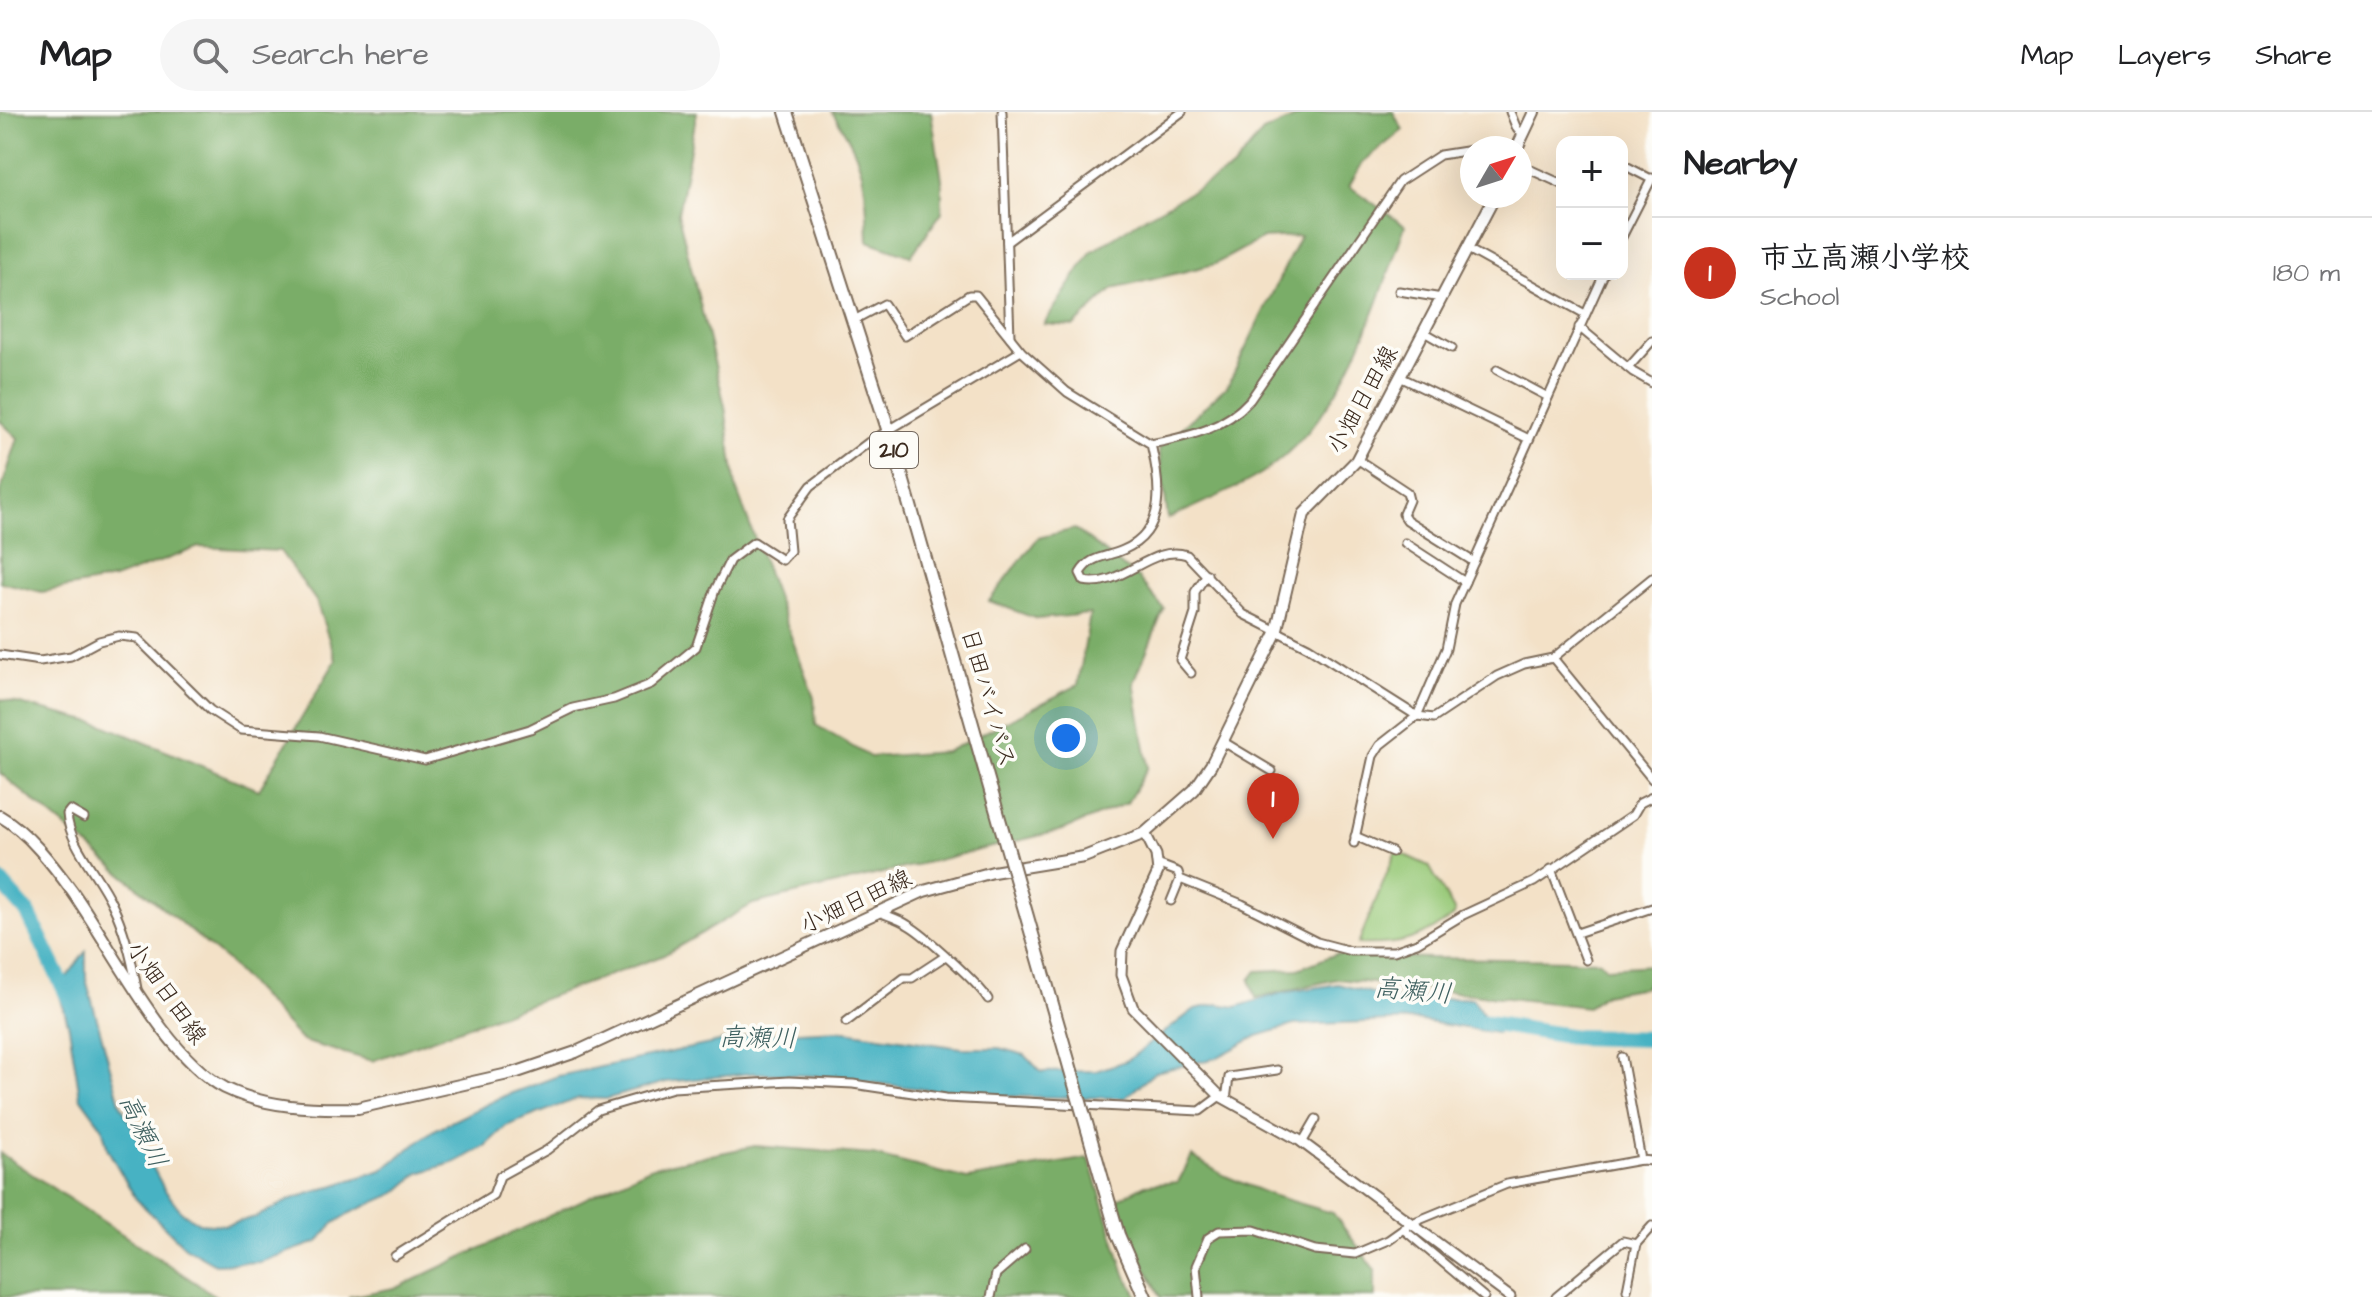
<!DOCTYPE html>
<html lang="en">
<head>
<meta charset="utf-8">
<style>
	body { margin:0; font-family:"Architects Daughter","Klee One",sans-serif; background:#f6f6f6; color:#202124 }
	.controls { position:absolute; right:24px; top:24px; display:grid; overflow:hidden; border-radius:16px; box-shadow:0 8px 32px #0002 }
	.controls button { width:72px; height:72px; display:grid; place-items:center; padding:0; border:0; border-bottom:2px solid #e0e0e0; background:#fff; color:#202124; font:40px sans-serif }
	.compass { position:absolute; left:1460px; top:24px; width:72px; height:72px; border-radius:50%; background:#fff; box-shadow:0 8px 32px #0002; rotate:51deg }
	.you { position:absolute; left:1066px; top:626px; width:28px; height:28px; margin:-20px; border:6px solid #fff; border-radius:50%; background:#1a73e8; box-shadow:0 0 0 12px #1a73e833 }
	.badge { display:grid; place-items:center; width:52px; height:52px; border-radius:50%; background:#c8321e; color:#fff; font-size:26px; font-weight:700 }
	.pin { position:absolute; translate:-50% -66px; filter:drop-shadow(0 2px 4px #0008) }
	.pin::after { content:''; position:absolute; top:42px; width:28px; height:24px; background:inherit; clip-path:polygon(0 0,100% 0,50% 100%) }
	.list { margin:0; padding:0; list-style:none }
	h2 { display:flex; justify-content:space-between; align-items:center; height:104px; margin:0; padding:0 32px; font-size:34px }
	h2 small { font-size:26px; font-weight:400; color:#757577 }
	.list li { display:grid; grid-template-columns:52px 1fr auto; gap:24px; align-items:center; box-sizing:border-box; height:112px; padding:0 32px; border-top:2px solid #e0e0e0 }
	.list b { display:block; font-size:30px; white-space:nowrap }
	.list p { margin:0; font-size:26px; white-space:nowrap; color:#757577 }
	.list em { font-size:26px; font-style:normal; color:#757577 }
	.icon { flex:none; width:44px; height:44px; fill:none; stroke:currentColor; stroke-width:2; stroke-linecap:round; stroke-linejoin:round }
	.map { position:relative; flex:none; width:1652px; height:1185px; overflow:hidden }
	header { display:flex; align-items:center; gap:48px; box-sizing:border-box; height:112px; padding:0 40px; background:#fff; border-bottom:2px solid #e0e0e0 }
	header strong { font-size:38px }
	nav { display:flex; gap:44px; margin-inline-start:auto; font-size:28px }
	.search { width:560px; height:72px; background:#f6f6f6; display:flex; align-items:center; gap:20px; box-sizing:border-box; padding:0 28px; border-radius:44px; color:#757577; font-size:30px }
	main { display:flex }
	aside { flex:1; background:#fff }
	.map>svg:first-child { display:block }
	.green { fill:#98c978; stroke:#6a7a4b; stroke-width:2 }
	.forest { fill:#7aad68; stroke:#5a6c43; stroke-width:2 }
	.water { fill:#46b2c3; stroke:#406e70; stroke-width:2 }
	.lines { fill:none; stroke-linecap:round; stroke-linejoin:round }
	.river { stroke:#46b2c3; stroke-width:16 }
	.minor-casing { stroke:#7b6a59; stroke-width:11 }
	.tertiary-casing { stroke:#7b6a59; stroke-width:13 }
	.secondary-casing { stroke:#7b6a59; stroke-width:14 }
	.trunk-casing { stroke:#7b6a59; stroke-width:16 }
	.minor { stroke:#fff; stroke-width:7 }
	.tertiary { stroke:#fff; stroke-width:9 }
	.secondary { stroke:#fff; stroke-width:10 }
	.trunk { stroke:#fff; stroke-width:12 }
	.trunk-bridge-casing { stroke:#7b6a59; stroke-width:16; stroke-linecap:butt }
	.trunk-bridge { stroke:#fff; stroke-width:12 }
	.labels { text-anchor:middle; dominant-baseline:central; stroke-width:7; stroke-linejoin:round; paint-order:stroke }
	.shield { fill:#fdfcf7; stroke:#75695f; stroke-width:2 }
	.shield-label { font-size:22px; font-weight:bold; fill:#3b2a1e }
	.street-label { font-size:24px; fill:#3b2a1e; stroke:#fdfcf7 }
	.water-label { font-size:26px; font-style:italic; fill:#3f6060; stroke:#fdfcf7 }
</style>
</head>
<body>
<header>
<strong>Map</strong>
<div class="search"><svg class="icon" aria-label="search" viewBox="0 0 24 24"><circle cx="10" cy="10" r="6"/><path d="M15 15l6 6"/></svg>Search here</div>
<nav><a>Map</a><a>Layers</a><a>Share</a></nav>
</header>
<main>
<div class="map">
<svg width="1652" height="1185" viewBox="0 0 1652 1185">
	<rect width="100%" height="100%" fill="#fdfcf7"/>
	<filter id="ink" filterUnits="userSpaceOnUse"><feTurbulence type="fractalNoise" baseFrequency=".0125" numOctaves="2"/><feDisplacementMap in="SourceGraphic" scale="16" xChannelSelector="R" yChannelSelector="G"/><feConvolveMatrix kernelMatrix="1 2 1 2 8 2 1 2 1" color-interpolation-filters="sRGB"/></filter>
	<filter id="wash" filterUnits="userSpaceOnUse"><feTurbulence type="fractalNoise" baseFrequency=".006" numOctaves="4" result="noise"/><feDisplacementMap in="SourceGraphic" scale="32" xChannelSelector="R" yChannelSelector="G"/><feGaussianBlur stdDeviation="1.8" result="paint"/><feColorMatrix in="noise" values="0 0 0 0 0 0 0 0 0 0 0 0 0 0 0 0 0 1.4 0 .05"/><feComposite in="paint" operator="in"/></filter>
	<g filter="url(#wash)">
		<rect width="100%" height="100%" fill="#f3e1c7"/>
		<path class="green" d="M1396 739 1429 754 1455 800 1454 804C1419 828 1399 834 1358 832Z"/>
		<g class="forest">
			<path d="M0 0H697L678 102 725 294 736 376 814 586 816 613 870 645 946 640 1078 573 1090 502 1037 507 989 489 1038 426 1075 417 1139 467 1164 497 1134 570 1148 655 1127 691 1063 718 753 792 662 844 372 949 302 929 227 849 0 661V587L101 612 259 678 336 548 316 489 280 439 199 435 114 467 42 480 0 470V381L18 326 0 309Z"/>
			<path d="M832 0H931L942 67V100L911 144 868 129C866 71 866 49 832 0Z"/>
			<path d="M1308 0H1393L1403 18 1363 50 1349 74 1405 114C1374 200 1343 308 1262 361 1234 379 1199 392 1168 407L1159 337 1228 273 1300 124 1263 126 1215 152 1113 177 1074 214 1044 212 1091 140 1140 108 1232 57 1263 20Z"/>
			<path d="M1336 842C1424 849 1512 845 1600 849L1606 856 1652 853V864L1645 875 1604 882 1588 895 1337 867 1256 886 1250 868 1257 859 1298 857Z"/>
			<path d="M755 1034 873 1043 967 1067 1089 1046 1124 1159 1138 1185H348L399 1175 652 1055Z"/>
			<path d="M0 1041 217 1185H0Z"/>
			<path d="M1192 1044 1223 1063 1271 1083 1333 1101 1375 1158V1185H1161L1130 1126 1118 1087 1145 1073 1178 1070Z"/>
		</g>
		<path class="water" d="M86 839V867L120 991 164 1077 182 1100 199 1111 225 1113 256 1105 292 1087 382 1058 432 1019 504 984 558 964 757 922 839 918 962 936H999L1025 943 1041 960 1096 959 1128 948 1195 897 1218 892 1236 895 1282 881 1338 872 1395 887 1472 886 1496 921 1415 908 1294 913 1257 924 1216 946 1155 960 1125 986 980 984 817 964 754 961 666 970 606 987 579 986 506 1014 484 1035 456 1050 419 1061 396 1081 350 1101 332 1113 318 1130 260 1150 215 1152 185 1135 136 1087 108 1038 102 1015 80 985 69 915 58 877Z"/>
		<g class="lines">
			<g class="river">
				<path d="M0 769 28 801 71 891"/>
				<path d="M1469 908 1575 925 1652 927"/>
			</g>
		</g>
	</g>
	<g filter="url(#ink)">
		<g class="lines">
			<g class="minor-casing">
				<g id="minor">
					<path d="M1002 0 1010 225"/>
					<path d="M1510 0 1517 17 1523 23"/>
					<path d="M1622 52 1651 67"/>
					<path d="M1520 53 1562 72"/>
					<path d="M1622 125 1652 66"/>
					<path d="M1007 130 1182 0"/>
					<path d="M1468 137 1585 202"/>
					<path d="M1399 179 1442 186"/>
					<path d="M854 208 884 192 905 224 969 183H976L1021 239 1067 280 1151 332C1189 324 1223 318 1250 288L1400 69 1440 43 1472 38"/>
					<path d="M1579 215 1633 260 1652 271"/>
					<path d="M1424 220 1452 236"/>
					<path d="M1628 256 1652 229"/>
					<path d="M1497 258 1548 285"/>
					<path d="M1400 265 1529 327"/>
					<path d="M1151 332C1160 370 1168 419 1123 438 1105 446 1091 443 1080 461L1084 469C1122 477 1151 431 1187 443L1243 502 1308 535 1417 604 1434 606 1497 564 1524 552 1553 546 1652 466"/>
					<path d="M1357 347 1407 380 1409 388 1403 402 1407 408 1474 450"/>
					<path d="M1405 431 1465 470"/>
					<path d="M0 543 40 549 71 544 99 529 119 524 137 526 210 598 241 618 319 624 425 648 530 617 573 596 614 587 651 572 696 535 715 478 730 448 754 430 782 448 790 439 787 407 811 374 869 330 1021 239"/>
					<path d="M1553 546 1652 667"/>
					<path d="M1191 561 1180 548 1195 501V480L1207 462"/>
					<path d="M1222 629 1272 659"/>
					<path d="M84 706 70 698 67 702C69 733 99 763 112 792 125 818 132 848 137 877"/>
					<path d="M1355 724 1392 740"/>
					<path d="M1354 731 1373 644 1380 633 1417 604 1446 537 1455 492 1604 162"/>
					<path d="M1157 752 1178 760 1180 767 1171 789"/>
					<path d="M1551 757 1586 848"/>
					<path d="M1180 767 1242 792 1317 830 1351 839H1394L1417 831 1463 803 1534 770 1633 703 1640 691 1652 685"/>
					<path d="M879 800C888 804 900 807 908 813 924 822 979 872 988 887"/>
					<path d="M1577 821 1652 796"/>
					<path d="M846 910 904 866H912L944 845"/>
					<path d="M1622 945 1641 1048"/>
					<path d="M1226 988 1229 965 1277 958"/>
					<path d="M1302 1031 1316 1007"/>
					<path d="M1403 1117 1484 1185"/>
					<path d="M395 1144 493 1083 500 1064 547 1038 598 998 673 976 789 969 853 972 946 986 1200 999 1220 984"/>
					<path d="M1627 1178 1636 1132"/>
					<path d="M991 1185 996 1162 1025 1137"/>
					<path d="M1199 1185 1196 1154 1208 1126 1219 1119 1254 1118 1315 1138 1355 1142 1388 1128 1412 1111 1507 1072 1641 1048 1652 1049"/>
					<path d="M1556 1185 1623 1129 1636 1132 1652 1114"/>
				</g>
			</g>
			<g class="tertiary-casing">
				<path id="tertiary" d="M1145 721 1156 743 1158 760 1122 839 1121 863 1133 896 1220 984 1299 1028 1510 1185"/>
			</g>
			<g class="secondary-casing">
				<g id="secondary">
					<path d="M1517 36 1534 0"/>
					<path d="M0 704C28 720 53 753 72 779 112 835 165 945 225 976 266 996 313 997 358 996L517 960 576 940 924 779 993 760 1084 745 1145 721 1194 678 1211 653 1276 521 1304 402 1356 349 1495 84"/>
				</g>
			</g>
			<g class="trunk-casing">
				<g id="trunk">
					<path d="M786 0 889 320 991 679"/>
					<path d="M1118 1123 1145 1185"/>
				</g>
			</g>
			<use href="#minor" class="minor"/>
			<use href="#tertiary" class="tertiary"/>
			<use href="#secondary" class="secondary"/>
			<use href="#trunk" class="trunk"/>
			<g class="trunk-bridge-casing">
				<path id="trunk-bridge" d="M991 679 1118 1123"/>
			</g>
			<use href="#trunk-bridge" class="trunk-bridge"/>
		</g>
	</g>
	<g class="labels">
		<rect class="shield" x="870" y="320" width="48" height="36" rx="6"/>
		<g class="shield-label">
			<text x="894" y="338">210</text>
		</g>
		<g class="street-label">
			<text transform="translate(1363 288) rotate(-61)">小畑日田線</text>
			<text transform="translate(988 586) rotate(74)">日田バイパス</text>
			<text transform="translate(856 790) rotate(-25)">小畑日田線</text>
			<text transform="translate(166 881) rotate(55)">小畑日田線</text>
		</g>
		<g class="water-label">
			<text transform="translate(1413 879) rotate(5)">高瀬川</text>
			<text transform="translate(758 926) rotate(1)">高瀬川</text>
			<text transform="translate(143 1019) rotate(65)">高瀬川</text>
		</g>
	</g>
</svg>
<div class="controls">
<button>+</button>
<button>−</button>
</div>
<svg class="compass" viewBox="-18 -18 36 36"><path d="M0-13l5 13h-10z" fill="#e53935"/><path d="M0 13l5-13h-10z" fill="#757577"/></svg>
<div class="you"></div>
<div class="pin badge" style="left:1273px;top:727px">1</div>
</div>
<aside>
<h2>Nearby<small></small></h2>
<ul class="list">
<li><span class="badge">1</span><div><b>市立高瀬小学校</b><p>School</p></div><em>180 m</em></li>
</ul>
</aside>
</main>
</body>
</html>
